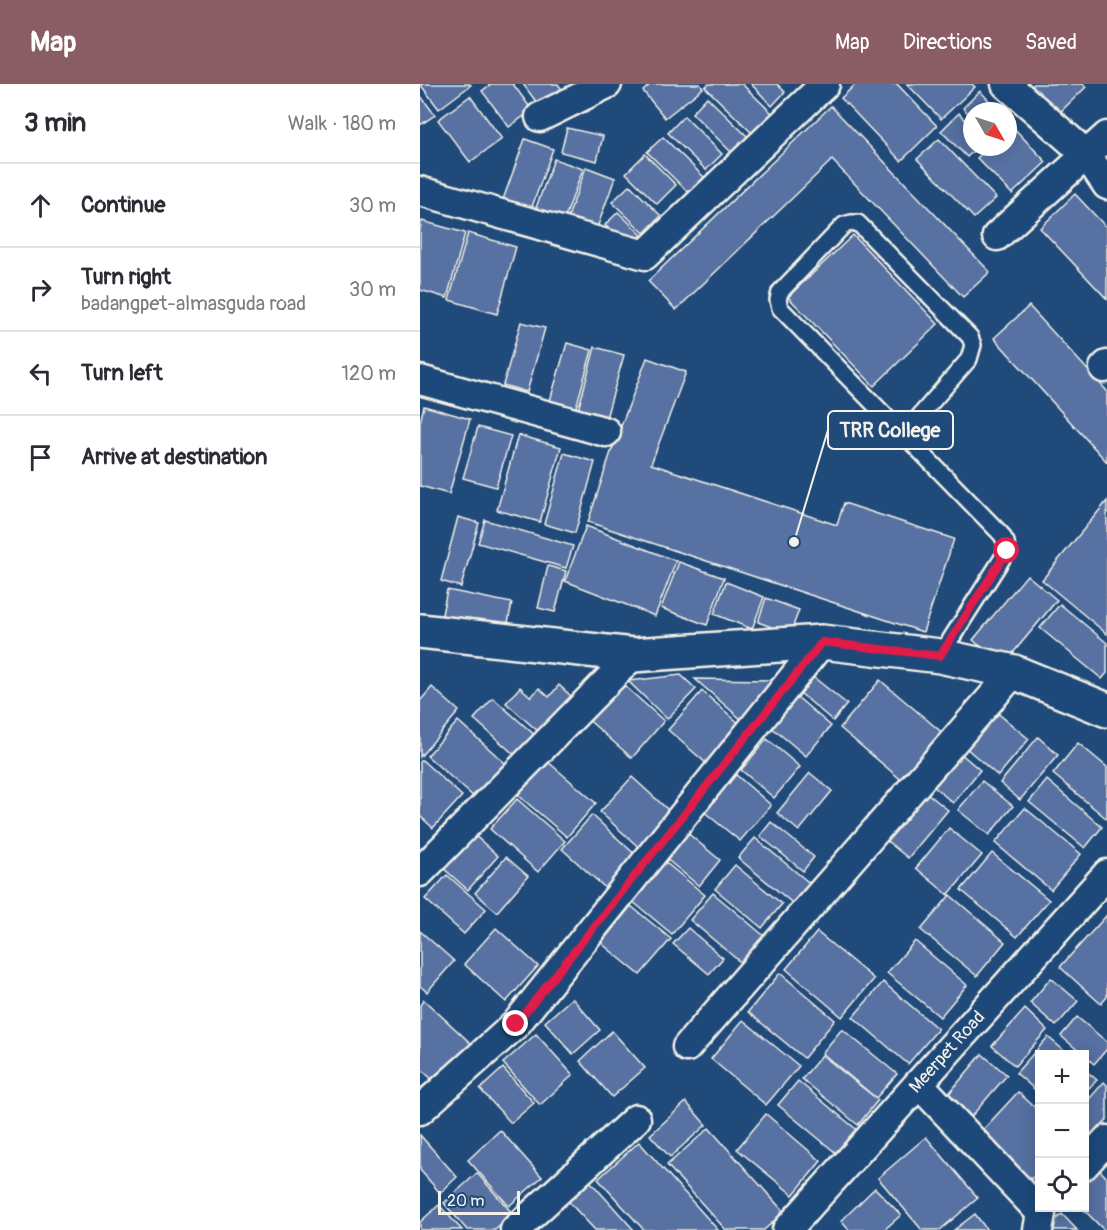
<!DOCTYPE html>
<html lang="en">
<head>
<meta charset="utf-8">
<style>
	body { margin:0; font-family:Pangolin,sans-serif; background:#f7f7f7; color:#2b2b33 }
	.controls { position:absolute; right:18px; bottom:18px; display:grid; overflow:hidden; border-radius:0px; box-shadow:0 3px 15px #0003 }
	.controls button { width:54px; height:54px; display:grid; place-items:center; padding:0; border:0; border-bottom:2px solid #e1e1e2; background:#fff; color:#2b2b33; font:30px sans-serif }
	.compass { position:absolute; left:543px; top:18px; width:54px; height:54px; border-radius:50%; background:#fff; box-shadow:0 3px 15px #0003; rotate:129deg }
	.scale { position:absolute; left:18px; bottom:15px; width:82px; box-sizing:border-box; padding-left:6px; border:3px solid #f4f1e8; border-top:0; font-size:16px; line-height:21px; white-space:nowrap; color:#f4f1e8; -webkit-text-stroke:4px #1f4a7a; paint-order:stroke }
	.stop { position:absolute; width:18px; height:18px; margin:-14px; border:4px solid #e11d48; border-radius:50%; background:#fff }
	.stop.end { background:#e11d48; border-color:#fff; box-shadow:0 2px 6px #0008 }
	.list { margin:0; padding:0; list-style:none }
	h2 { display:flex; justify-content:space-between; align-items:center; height:78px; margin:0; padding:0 24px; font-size:26px }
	h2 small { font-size:20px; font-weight:400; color:#7c7c81 }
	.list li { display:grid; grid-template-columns:39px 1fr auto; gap:18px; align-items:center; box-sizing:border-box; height:84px; padding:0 24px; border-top:2px solid #e1e1e2 }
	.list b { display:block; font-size:22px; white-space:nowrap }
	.list p { margin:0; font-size:20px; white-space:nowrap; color:#7c7c81 }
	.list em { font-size:20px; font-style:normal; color:#7c7c81 }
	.icon { flex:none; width:33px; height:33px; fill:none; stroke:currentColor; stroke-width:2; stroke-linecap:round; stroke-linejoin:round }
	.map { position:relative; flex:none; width:687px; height:1146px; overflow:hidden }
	header { display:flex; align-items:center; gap:36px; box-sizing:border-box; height:84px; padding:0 30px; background:#8a5d65; color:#fff }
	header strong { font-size:28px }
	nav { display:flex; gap:33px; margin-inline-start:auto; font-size:21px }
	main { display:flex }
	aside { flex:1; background:#fff }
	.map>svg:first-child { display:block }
	.building { fill:#5671a2; stroke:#f4f1e8; stroke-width:1.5 }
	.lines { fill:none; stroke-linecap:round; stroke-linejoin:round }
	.lane-casing { stroke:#f4f1e8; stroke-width:20 }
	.street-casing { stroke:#f4f1e8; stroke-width:33 }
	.secondary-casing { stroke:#f4f1e8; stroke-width:38 }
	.lane { stroke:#1f4a7a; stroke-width:15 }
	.street { stroke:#1f4a7a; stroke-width:28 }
	.secondary { stroke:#1f4a7a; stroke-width:33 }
	.route { stroke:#e11d48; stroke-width:8 }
	.labels { text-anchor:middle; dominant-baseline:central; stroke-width:5; stroke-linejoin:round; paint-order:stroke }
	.street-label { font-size:18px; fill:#f4f1e8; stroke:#1f4a7a }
	.leader { fill:none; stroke:#f4f1e8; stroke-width:2 }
	.callout-dot { fill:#f4f1e8; stroke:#1f4a7a; stroke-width:2 }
	.callout { fill:#1f4a7a; stroke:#f4f1e8; stroke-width:2 }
	.callout-label { font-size:20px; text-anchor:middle; font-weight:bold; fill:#f4f1e8 }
</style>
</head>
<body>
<header>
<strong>Map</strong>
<nav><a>Map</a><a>Directions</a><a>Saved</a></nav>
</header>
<main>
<aside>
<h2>3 min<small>Walk · 180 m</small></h2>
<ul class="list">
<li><svg class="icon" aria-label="ahead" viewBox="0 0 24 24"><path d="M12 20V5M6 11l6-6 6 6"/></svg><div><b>Continue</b></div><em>30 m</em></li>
<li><svg class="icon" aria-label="right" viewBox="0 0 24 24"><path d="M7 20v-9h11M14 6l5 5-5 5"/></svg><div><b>Turn right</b><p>badangpet-almasguda road</p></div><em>30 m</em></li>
<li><svg class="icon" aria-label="left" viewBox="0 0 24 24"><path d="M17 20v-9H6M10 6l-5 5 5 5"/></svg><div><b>Turn left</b></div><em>120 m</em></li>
<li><svg class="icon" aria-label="arrive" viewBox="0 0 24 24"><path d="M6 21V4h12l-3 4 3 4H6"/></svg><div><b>Arrive at destination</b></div></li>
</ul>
</aside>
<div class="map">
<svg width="687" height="1146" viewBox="0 0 687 1146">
	<rect width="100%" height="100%" fill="#1f4a7a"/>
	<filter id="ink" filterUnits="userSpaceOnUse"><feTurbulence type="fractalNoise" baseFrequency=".0167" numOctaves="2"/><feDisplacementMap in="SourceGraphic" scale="12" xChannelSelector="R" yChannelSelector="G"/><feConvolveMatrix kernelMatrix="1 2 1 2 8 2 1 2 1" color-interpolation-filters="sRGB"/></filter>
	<g filter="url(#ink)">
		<g class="building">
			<path d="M0 0H50L51 1 19 25Z"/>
			<path d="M71 0H93L112 26 89 43 62 7Z"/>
			<path d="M103 0H138L145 10 123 27Z"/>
			<path d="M231 0H280L283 4 245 34 223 7Z"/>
			<path d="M289 0H322L358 35 338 55 285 3Z"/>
			<path d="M331 0H357L365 8 352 22Z"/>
			<path d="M436 0H477L517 42 481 77 421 14Z"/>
			<path d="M487 0H552L555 3 521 35Z"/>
			<path d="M614 0H663L666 3 632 36 605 8Z"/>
			<path d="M560 7 579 27H552V33L543 24Z"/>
			<path d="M0 11 15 31 0 41Z"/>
			<path d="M50 12 82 55 50 78 18 36Z"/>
			<path d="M287 13 329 54 313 70 272 29Z"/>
			<path d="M411 22 570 188 543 213 412 76 256 226 228 197Z"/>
			<path d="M539 29 552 43V63H558L547 73 521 47Z"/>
			<path d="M264 32 302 70 286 86 248 49Z"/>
			<path d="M591 41 626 78 592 110 557 74 569 63H588V44Z"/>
			<path d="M147 44 183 52 177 77 141 68Z"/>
			<path d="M243 53 285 94 270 110 227 68Z"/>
			<path d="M105 55 133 65 109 131 81 121Z"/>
			<path d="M519 55 576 114 554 134 497 75Z"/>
			<path d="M225 70 256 101 237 120 206 89Z"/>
			<path d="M134 75 163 85 143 139 114 129Z"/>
			<path d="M166 83 195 94 177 144 148 133Z"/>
			<path d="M210 101 241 132 224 149 192 118Z"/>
			<path d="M655 110 687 144V215L620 144Z"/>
			<path d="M198 128 222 151 209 164 185 141Z"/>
			<path d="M2 137 45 149 27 214 0 206V145Z"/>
			<path d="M48 149 96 163 77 230 29 216Z"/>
			<path d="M433 151 518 240 454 302 368 213Z"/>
			<path d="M609 222 687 307V378L574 254Z"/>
			<path d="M101 238 125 244 107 308 83 301Z"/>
			<path d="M147 259 172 266 155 327 129 320Z"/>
			<path d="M175 263 204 271 186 334 158 326Z"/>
			<path d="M227 274 266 288 231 380 417 441 424 419 534 455 503 548 168 438 190 371Z"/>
			<path d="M4 322 50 335 29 410 0 402V338Z"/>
			<path d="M58 343 91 352 76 403 43 394Z"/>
			<path d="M98 351 141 363 120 438 77 426Z"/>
			<path d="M144 369 175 378 155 449 124 440Z"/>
			<path d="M687 417V550L622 496Z"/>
			<path d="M38 433 59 439 41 503 21 497Z"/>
			<path d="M65 436 153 462 146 484 58 459Z"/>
			<path d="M166 442 256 477 235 532 145 497Z"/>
			<path d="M259 478 304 494 287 541 241 524Z"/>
			<path d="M128 482 146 487 135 528 118 524Z"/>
			<path d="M607 491 637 516 583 581 553 556Z"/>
			<path d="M306 498 344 513 332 545 294 530Z"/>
			<path d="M27 506 92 519 85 553 20 540Z"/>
			<path d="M346 514 379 526 370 550 338 538Z"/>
			<path d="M640 520 687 559V589L682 595 620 544Z"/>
			<path d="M261 591 276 605 247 635 208 597Z"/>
			<path d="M392 592 427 620 413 637 379 608Z"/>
			<path d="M197 595 244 637 212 674 165 633Z"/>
			<path d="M275 595 359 596 323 637Z"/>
			<path d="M460 596 525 651 485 699 420 644Z"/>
			<path d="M139 601 152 613 120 649 86 619 100 603 111 613 119 604 129 613Z"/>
			<path d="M12 603 39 627 0 673V617Z"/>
			<path d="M282 607 321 641 287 680 248 646Z"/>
			<path d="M376 612 411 642 386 672 351 643Z"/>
			<path d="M73 614 117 653 98 674 54 635Z"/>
			<path d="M575 627 609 655 578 692 545 663Z"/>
			<path d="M38 637 85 679 54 713 7 672Z"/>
			<path d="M618 653 638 671 600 716 580 699Z"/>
			<path d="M347 655 380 683 354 714 321 686Z"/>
			<path d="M658 659 687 683V735L633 690Z"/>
			<path d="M539 668 560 686 533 719 512 701Z"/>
			<path d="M2 676 42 712 13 744 0 732V678Z"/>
			<path d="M127 677 176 719 147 753 98 711Z"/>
			<path d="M390 689 412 707 379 747 357 729Z"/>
			<path d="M315 690 351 721 320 757 283 727Z"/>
			<path d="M212 693 257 734 225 769 180 728Z"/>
			<path d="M627 696 682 743 665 764 609 718Z"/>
			<path d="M562 697 593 722 569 751 538 726Z"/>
			<path d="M507 709 528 726 488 774 467 757Z"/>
			<path d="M97 715 145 757 118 788 70 745Z"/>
			<path d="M605 724 661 770 631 806 575 759Z"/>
			<path d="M172 731 221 776 191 809 142 765Z"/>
			<path d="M351 738 394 773 383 787 340 752Z"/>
			<path d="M529 744 562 771 528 811 496 784Z"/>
			<path d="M265 747 300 776 279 802 244 773Z"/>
			<path d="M52 749 78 772 48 806 22 783Z"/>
			<path d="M335 754 393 802 376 822 318 774Z"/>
			<path d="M572 769 629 816 597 853 541 806Z"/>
			<path d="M86 773 108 792 77 828 55 809Z"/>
			<path d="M245 778 285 811 252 850 212 817Z"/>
			<path d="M315 781 362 820 342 844 295 805Z"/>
			<path d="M27 791 66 825 44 850 5 815Z"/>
			<path d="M293 809 349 856 326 883 270 836Z"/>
			<path d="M530 811 585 858 557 892 501 846Z"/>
			<path d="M211 822 251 855 220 891 181 859Z"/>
			<path d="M687 831V913L681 920 640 883Z"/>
			<path d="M76 844 118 882 86 918 44 880Z"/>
			<path d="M268 844 303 874 289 890 253 860Z"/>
			<path d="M0 847 34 877 7 908 0 902Z"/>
			<path d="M397 848 454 895 422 933 366 885Z"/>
			<path d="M495 857 547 901 520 933 467 889Z"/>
			<path d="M360 889 415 936 384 974 328 928Z"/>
			<path d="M631 894 658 917 636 942 610 919Z"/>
			<path d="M463 898 518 945 488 980 433 933Z"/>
			<path d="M152 914 180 946 153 970 125 938Z"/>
			<path d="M4 916 58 966 22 1005 0 984V921Z"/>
			<path d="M605 925 627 946 595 982 572 962Z"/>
			<path d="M657 933 687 958V965L674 980 641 952Z"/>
			<path d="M323 936 379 982 346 1021 291 975Z"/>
			<path d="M422 945 477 990 456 1014 402 969Z"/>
			<path d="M192 947 225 984 192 1013 160 977Z"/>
			<path d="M116 950 153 991 120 1021 83 979Z"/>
			<path d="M628 953 648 970H620V1010L596 989Z"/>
			<path d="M562 970 587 991 550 1034 526 1013Z"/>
			<path d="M402 971 458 1016 438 1041 382 995Z"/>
			<path d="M83 984 114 1019 91 1039 60 1005Z"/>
			<path d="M664 985 677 996 664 1009Z"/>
			<path d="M378 997 436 1045 416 1069 358 1021Z"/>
			<path d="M684 998 687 1001V1036L666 1061 664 1060V1021Z"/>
			<path d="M598 1008 620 1028V1086L611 1095 561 1048Z"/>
			<path d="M266 1018 286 1041 250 1073 230 1051Z"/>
			<path d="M346 1030 401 1077 373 1111 317 1065Z"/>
			<path d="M289 1044 364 1128 344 1146H306L247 1081Z"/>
			<path d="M80 1046 122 1093 89 1122 48 1076Z"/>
			<path d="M0 1051 37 1093 20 1109 0 1086Z"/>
			<path d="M506 1053 558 1114 520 1146H502L458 1094Z"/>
			<path d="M219 1058 298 1146H224L178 1095Z"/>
			<path d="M676 1082 687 1094V1146H684L662 1124H664V1092Z"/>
			<path d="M57 1089 93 1130 75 1146H47L24 1119Z"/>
			<path d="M169 1096 214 1146H175L147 1116Z"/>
			<path d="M455 1104 481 1131 464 1146H429L421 1137Z"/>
			<path d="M19 1121 42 1146H0V1138Z"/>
			<path d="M555 1130 567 1146H534Z"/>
			<path d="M642 1130 657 1146H627V1143Z"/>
		</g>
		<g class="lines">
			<g class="lane-casing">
				<path id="lane" d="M484 350 549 275 553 261 550 253 438 139H431L424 141 360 208 358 216 360 224 581 450 586 458 587 467 520 572"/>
			</g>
			<g class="street-casing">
				<g id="street">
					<path d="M586 0 666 70 687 101"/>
					<path d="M120 33 187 0"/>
					<path d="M0 107 225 171 405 0"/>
					<path d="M577 152 687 52"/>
					<path d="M684 284 687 281"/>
					<path d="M0 296 186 348"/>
					<path d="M0 788 213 571"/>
					<path d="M267 963 594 588"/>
					<path d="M499 1000 621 1129 618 1146"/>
					<path d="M0 1026 96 940 402 558"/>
					<path d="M664 1081 687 1056"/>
					<path d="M95 1146 216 1035"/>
					<path d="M367 1146 687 790"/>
				</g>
			</g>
			<g class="secondary-casing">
				<path id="secondary" d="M0 547 213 571 402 558 520 572 594 588 687 626"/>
			</g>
			<use href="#lane" class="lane"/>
			<use href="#street" class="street"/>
			<use href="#secondary" class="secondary"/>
		</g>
	</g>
	<g class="lines" filter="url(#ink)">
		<path class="route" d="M96 940 402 558 520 572 587 467"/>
	</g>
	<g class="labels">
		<g class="street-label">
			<text transform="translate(527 968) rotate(-48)">Meerpet Road</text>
		</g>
	</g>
	<path class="leader" d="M374 458L408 346"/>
	<circle class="callout-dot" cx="374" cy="458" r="6"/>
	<rect class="callout" x="408" y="327" width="125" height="38" rx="6"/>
	<g class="callout-label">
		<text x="470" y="353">TRR College</text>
	</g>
</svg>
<div class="controls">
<button>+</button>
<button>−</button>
<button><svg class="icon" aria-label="locate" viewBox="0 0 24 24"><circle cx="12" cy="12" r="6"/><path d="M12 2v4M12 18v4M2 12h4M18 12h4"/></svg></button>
</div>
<svg class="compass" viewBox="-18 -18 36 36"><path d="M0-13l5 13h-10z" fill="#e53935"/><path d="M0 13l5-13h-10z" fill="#7c7c81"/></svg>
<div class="scale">20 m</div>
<div class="stop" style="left:587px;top:467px"></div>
<div class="stop end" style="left:96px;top:940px"></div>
</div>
</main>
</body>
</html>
